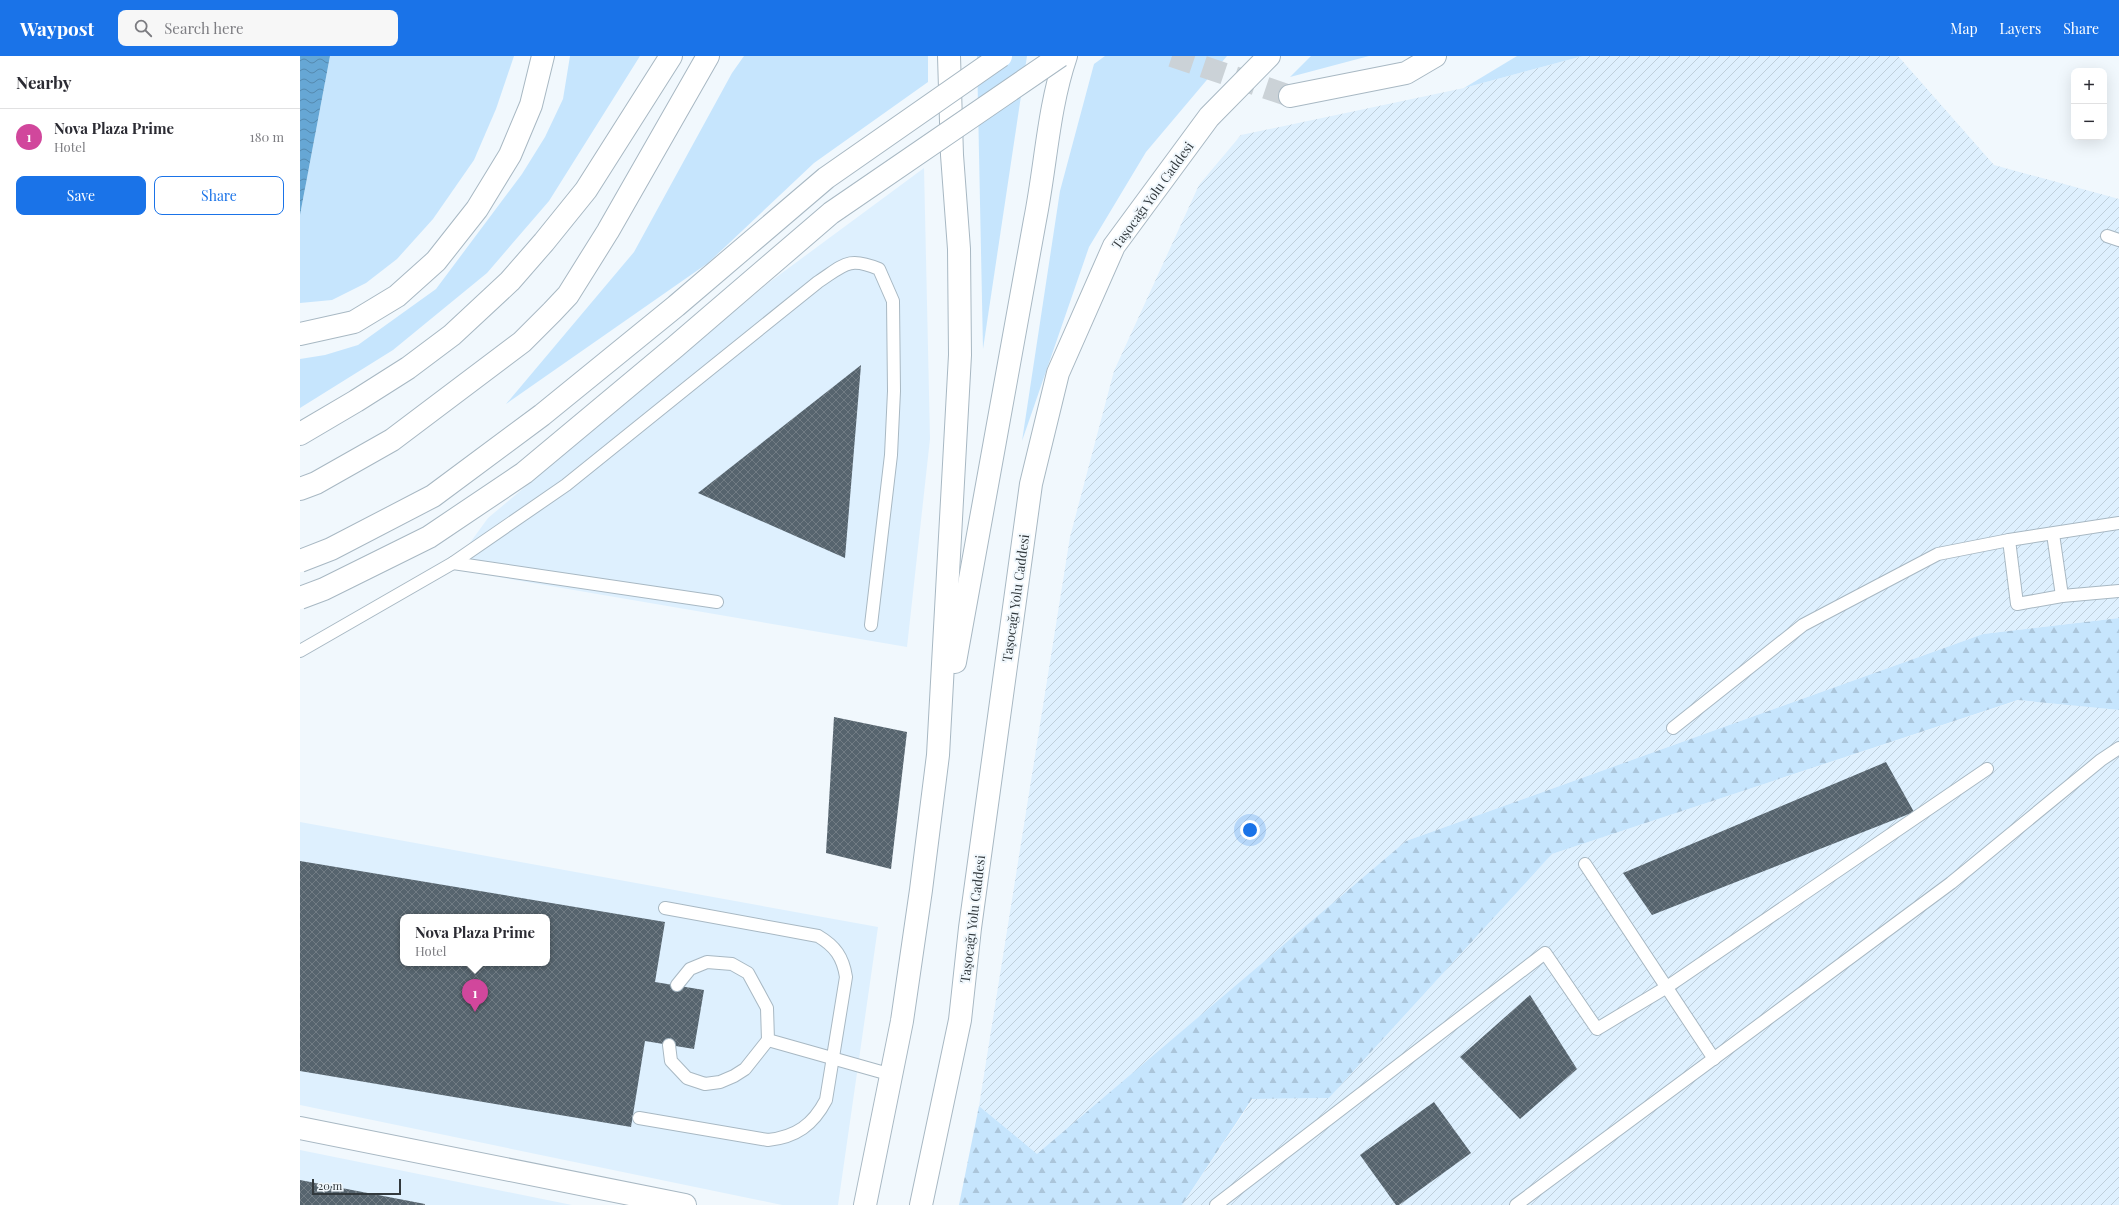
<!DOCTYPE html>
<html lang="en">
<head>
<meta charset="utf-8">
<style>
	body { margin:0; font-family:"Playfair Display",serif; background:#f7f7f7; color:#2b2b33 }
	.controls { position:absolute; right:12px; top:12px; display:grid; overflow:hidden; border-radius:8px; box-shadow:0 4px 16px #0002 }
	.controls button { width:36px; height:36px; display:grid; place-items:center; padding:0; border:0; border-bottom:1px solid #e1e1e2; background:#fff; color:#2b2b33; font:20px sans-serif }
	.scale { position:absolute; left:12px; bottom:10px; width:89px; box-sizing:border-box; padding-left:4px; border:2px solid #32393d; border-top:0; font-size:11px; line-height:14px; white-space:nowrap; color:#32393d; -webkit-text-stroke:3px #f1f8fd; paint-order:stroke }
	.you { position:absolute; left:950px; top:774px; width:14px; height:14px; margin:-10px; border:3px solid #fff; border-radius:50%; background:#1a73e8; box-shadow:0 0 0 6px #1a73e833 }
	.badge { display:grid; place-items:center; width:26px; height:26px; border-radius:50%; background:#1a73e8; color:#fff; font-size:13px; font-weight:700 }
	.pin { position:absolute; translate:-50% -33px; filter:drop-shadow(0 1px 2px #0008) }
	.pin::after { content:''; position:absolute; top:21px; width:14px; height:12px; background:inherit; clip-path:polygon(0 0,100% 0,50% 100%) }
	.popup { position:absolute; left:100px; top:858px; width:150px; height:52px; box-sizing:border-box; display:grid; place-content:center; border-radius:8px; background:#fff; filter:drop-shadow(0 1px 3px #0005); font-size:13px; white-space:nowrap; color:#7c7c81 }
	.popup b { font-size:15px; color:#2b2b33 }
	.popup::after { content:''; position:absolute; left:50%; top:100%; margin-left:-8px; border:8px solid transparent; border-top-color:#fff }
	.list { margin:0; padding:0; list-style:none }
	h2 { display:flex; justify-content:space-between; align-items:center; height:52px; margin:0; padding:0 16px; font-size:17px }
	h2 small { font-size:13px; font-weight:400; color:#7c7c81 }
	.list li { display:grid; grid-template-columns:26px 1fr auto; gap:12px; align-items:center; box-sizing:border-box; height:56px; padding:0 16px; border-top:1px solid #e1e1e2 }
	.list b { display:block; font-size:15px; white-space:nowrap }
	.list p { margin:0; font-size:13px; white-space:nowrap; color:#7c7c81 }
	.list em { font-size:13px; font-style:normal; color:#7c7c81 }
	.actions { display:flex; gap:8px; padding:12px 16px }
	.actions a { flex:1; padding:9px 0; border:1px solid #1a73e8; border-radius:8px; text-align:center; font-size:14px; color:#1a73e8 }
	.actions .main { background:#1a73e8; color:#fff }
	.icon { flex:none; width:22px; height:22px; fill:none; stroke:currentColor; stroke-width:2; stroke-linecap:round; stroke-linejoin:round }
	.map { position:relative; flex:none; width:1819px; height:1149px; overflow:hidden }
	header { display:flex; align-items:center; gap:24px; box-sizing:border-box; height:56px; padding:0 20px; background:#1a73e8; color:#fff }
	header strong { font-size:19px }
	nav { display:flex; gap:22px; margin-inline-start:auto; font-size:14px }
	.search { width:280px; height:36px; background:#f7f7f7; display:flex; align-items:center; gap:10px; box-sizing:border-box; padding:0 14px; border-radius:8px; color:#7c7c81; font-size:15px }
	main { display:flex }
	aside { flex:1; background:#fff }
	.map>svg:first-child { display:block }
	.built { fill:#def0fe; fill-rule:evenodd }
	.industrial { fill:url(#industrial-furrows) }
	.green { fill:#c6e5fd }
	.forest { fill:url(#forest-firs) }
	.water { fill:url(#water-waves) }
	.building { fill:url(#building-cross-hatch); fill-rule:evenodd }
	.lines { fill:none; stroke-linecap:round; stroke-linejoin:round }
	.secondary-tunnel { stroke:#cbd2d7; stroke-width:22; stroke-dasharray:22 11; stroke-linecap:butt }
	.service-casing { stroke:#a8b8c3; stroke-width:14 }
	.minor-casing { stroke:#a8b8c3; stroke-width:24 }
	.secondary-casing { stroke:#a8b8c3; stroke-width:24 }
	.motorway-casing { stroke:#a8b8c3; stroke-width:24 }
	.service { stroke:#fff; stroke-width:12 }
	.minor { stroke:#fff; stroke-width:22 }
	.secondary { stroke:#fff; stroke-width:22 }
	.motorway { stroke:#fff; stroke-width:22 }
	.primary-bridge-casing { stroke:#a8b8c3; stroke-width:24; stroke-linecap:butt }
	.primary-bridge { stroke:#fff; stroke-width:22 }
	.labels { text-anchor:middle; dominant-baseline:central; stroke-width:4; stroke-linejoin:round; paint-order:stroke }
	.street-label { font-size:13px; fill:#32393d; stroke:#f1f8fd }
</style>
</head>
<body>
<header>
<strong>Waypost</strong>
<div class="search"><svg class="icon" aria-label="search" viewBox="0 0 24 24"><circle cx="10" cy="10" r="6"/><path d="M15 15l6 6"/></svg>Search here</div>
<nav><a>Map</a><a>Layers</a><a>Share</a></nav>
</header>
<main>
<aside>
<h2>Nearby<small></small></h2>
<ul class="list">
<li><span class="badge" style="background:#d1479c">1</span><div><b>Nova Plaza Prime</b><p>Hotel</p></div><em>180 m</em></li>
</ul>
<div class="actions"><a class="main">Save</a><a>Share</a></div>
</aside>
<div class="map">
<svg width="1819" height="1149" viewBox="0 0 1819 1149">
	<defs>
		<pattern id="industrial-furrows" width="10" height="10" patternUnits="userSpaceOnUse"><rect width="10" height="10" fill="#def0fe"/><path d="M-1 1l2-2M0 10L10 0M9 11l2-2" fill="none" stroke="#bfcfdb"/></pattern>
		<pattern id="forest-firs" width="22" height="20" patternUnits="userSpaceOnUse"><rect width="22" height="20" fill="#c6e5fd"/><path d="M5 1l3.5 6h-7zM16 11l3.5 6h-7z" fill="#abc5da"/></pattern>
		<pattern id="water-waves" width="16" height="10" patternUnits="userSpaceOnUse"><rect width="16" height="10" fill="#66a7d5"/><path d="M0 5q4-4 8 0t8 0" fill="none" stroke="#5589ae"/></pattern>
		<pattern id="building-cross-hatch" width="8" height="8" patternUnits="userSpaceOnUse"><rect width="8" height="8" fill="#56646e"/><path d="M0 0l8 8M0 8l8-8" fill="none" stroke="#717c84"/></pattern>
	</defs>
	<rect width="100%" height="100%" fill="#f1f8fd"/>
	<g class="built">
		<path d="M624 112 630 383 607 591 151 513 188 462 467 228Z"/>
		<path d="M0 766 578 871 538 1149H482L0 1049ZM103 861H247V907H103Z"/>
		<path d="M0 1094 272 1149H0Z"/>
	</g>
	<g class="industrial">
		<path d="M1283 0H1598L1694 109 1819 143V562L1683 578 1106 785 737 1099 679 1050 770 481 814 315 899 129 941 79 1164 32Z"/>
		<path d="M1719 644 1819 654V1149H882L953 1043 1029 1042 1252 798Z"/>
	</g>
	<g class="green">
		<path d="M30 0H214L196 53 174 104 133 163 97 203 66 227 32 244 0 247V159Z"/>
		<path d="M270 0H340L249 145 187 217 93 294 0 352V303L25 299 58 289 136 233 222 118 245 81 263 43Z"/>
		<path d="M444 0H628V26L514 107 408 207 206 348 334 196 432 17Z"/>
		<path d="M677 0H727L683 293Z"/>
		<path d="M805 0H927L846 96 789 191 722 385 760 135 794 8Z"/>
		<path d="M1011 0H1069L990 21Z"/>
		<path d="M1217 0H1283L1164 32Z"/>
	</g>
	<path class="forest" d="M1819 562V654L1718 644 1252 798 1029 1042 952 1043 882 1149H659L679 1050 737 1098 1106 785 1683 578Z"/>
	<path class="water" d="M0 0H30L0 159Z"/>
	<g class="building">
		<path d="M561 309 545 502 398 437Z"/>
		<path d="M534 661 607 676 591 813 526 797Z"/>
		<path d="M1586 706 1614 756 1352 859 1323 817Z"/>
		<path d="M0 805 365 866 355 926 404 934 394 993 345 985 331 1071 0 1015ZM103 861H247V907H103Z"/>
		<path d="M1230 939 1277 1013 1220 1063 1160 1001Z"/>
		<path d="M1134 1046 1171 1097 1099 1149H1096L1060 1099Z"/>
		<path d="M0 1124 125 1148V1149H0Z"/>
	</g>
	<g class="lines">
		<path class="secondary-tunnel" d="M872 0 990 40"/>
		<g class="service-casing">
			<g id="service">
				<path d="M1807 180 1819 184"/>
				<path d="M1753 478 1762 540"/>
				<path d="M1709 484 1717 548 1762 540 1819 535"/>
				<path d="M153 507 417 546"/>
				<path d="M0 595 153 507 266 429 518 226C544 209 548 200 579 213L593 245 594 335 591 399 571 569"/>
				<path d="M1373 672 1503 569 1638 498 1709 484 1819 467"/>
				<path d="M1285 808 1414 1003"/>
				<path d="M377 929 390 913 407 906 432 908 448 917 467 952 468 984 592 1019"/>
				<path d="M369 989 371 1005 387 1022 405 1028 420 1026 434 1020 445 1013 468 984"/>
				<path d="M339 1062 468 1084C496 1081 513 1069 526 1044L546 921C543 901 535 890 518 880L365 852"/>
				<path d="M916 1149 1245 897 1297 973 1367 931 1687 713"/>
				<path d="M1216 1149 1651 827 1801 704 1819 692"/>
			</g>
		</g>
		<g class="minor-casing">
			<path id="minor" d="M0 1072 385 1149"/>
		</g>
		<g class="secondary-casing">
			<g id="secondary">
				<path d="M990 40 1106 17 1135 0"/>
				<path d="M655 606C683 459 707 311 735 164 746 109 748 53 766 0"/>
				<path d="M565 1149 602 965 621 834 638 699 660 299 659 193 652 99 649 0"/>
				<path d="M621 1149 660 964 670 872 731 428 758 317 814 190 909 61 969 0"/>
			</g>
		</g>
		<g class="motorway-casing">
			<g id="motorway">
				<path d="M0 278 54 266 97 240 136 205 177 153 210 99 231 49 243 0"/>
				<path d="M0 378 56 345 108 312 152 279 210 225 244 186 286 134 371 0"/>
				<path d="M0 433 16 427 92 384 222 286 252 256 268 239 308 175 408 0"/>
			</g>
		</g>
		<use href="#service" class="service"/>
		<use href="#minor" class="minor"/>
		<use href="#secondary" class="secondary"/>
		<use href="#motorway" class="motorway"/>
		<g class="primary-bridge-casing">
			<g id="primary-bridge">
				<path d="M0 505 31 493 133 440 242 359 376 250 526 122 701 0"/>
				<path d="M0 542 24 533 129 481 224 417 375 291 531 157 760 0"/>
			</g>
		</g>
		<use href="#primary-bridge" class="primary-bridge"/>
	</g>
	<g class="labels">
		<g class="street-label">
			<text transform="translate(852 139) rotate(-54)">Taşocağı Yolu Caddesi</text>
			<text transform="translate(715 542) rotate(-82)">Taşocağı Yolu Caddesi</text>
			<text transform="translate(672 863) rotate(-83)">Taşocağı Yolu Caddesi</text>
		</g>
	</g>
</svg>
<div class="controls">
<button>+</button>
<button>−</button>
</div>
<div class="scale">20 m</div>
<div class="you"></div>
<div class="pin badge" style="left:175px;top:956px;background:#d1479c">1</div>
<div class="popup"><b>Nova Plaza Prime</b>Hotel</div>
</div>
</main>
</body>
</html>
